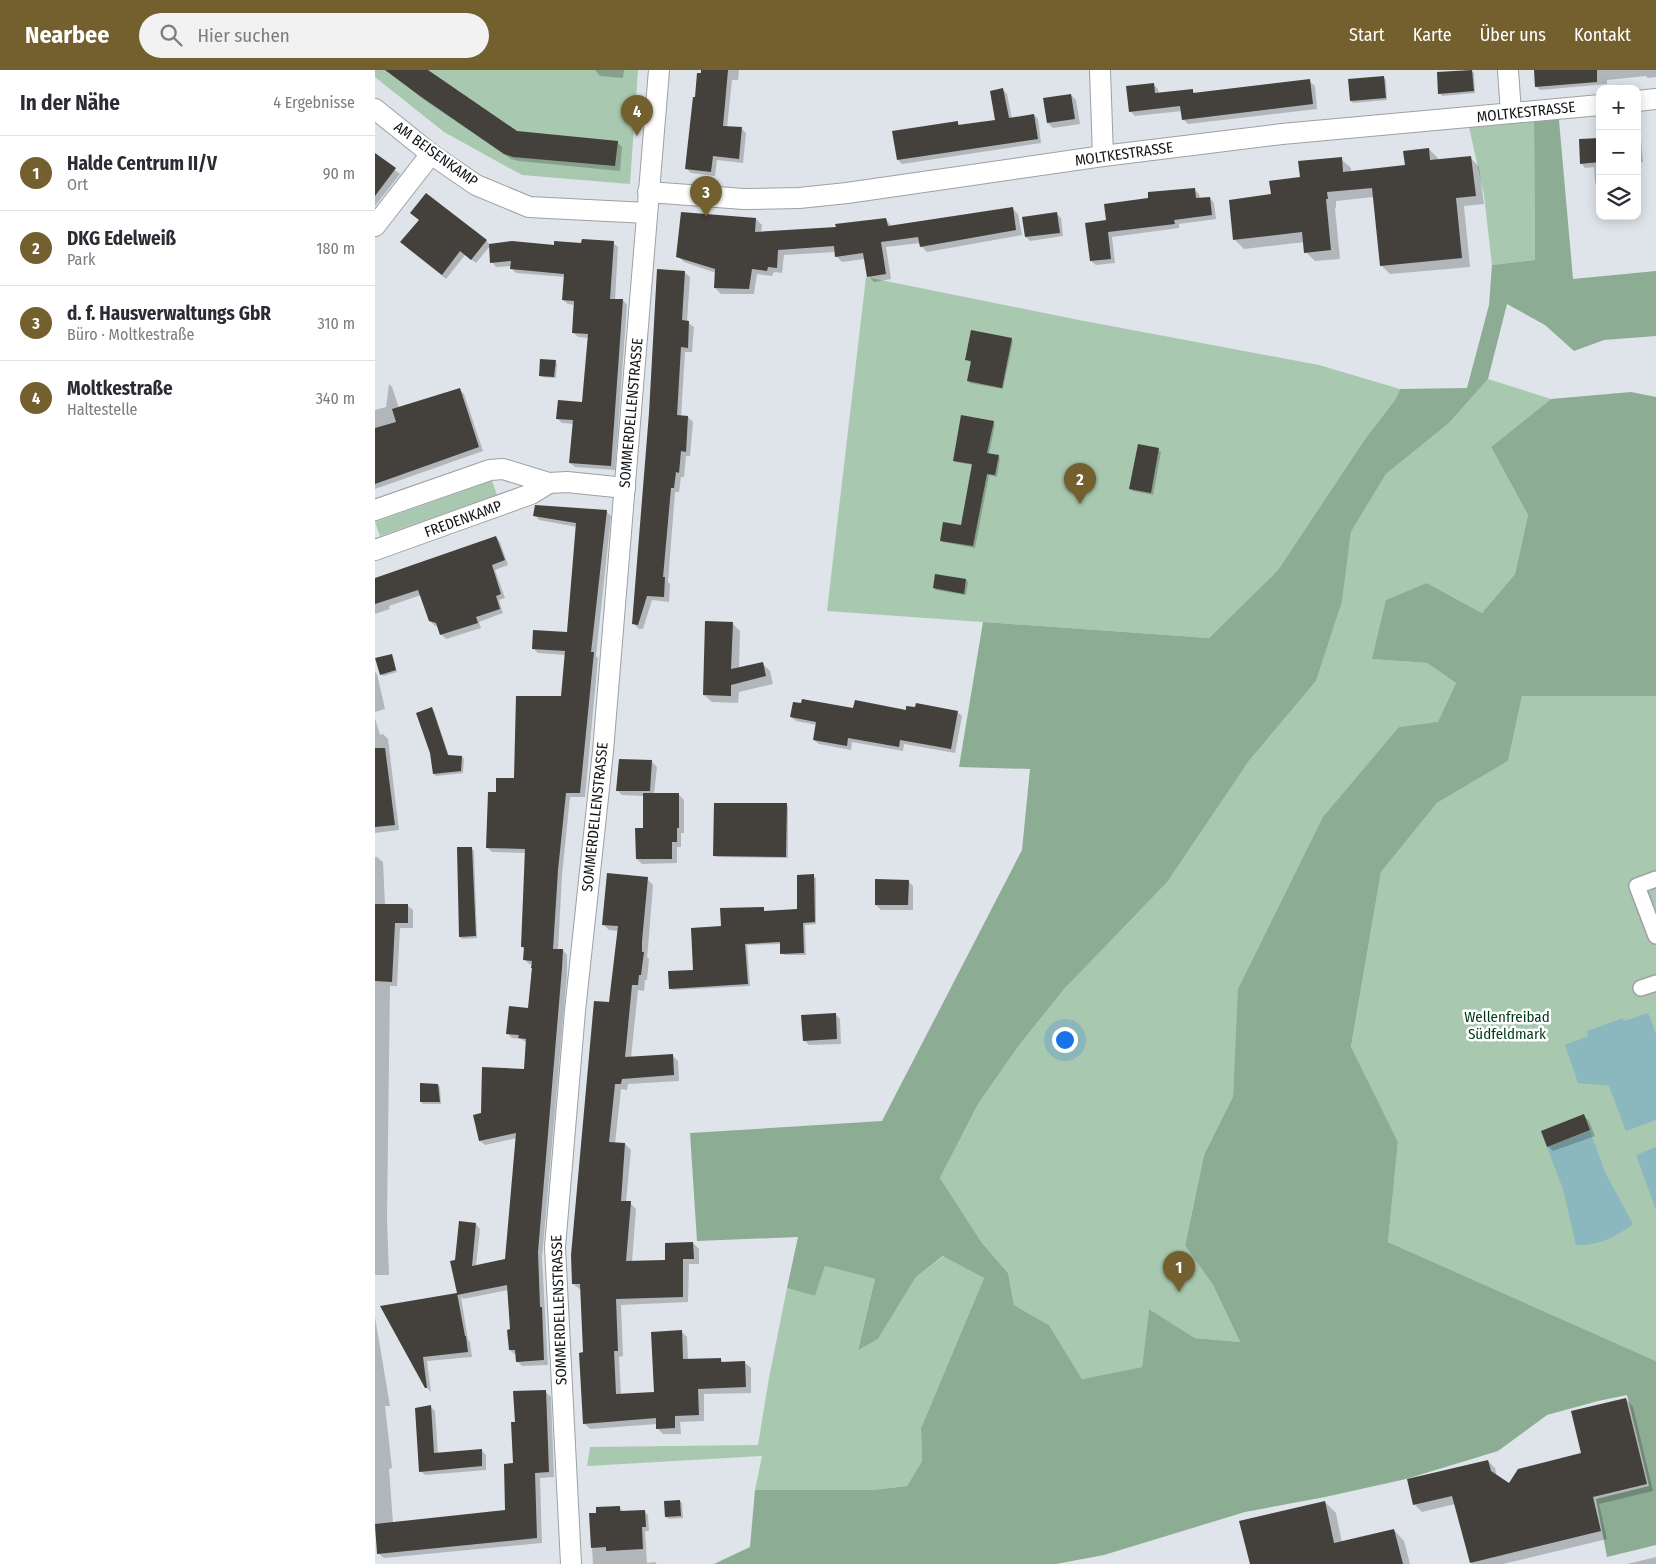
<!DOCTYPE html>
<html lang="de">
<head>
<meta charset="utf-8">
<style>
	body { margin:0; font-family:"Fira Sans Condensed",sans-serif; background:#f2f2f3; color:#2b2b33 }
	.controls { position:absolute; right:15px; top:15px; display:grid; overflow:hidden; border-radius:10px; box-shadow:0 2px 12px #0003 }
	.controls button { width:45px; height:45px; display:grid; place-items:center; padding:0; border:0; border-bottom:1px solid #e1e1e2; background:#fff; color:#2b2b33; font:25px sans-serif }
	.you { position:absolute; left:689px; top:969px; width:18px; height:18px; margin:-12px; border:4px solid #fff; border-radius:50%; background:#1a73e8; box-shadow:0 0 0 8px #1a73e833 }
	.badge { display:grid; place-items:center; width:32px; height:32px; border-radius:50%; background:#74602f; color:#fff; font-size:16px; font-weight:700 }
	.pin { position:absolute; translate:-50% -41px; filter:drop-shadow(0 1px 2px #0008) }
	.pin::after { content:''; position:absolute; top:26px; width:18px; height:15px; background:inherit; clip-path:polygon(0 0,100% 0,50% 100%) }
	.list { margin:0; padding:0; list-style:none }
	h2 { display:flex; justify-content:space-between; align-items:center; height:65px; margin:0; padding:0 20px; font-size:21px }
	h2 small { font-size:16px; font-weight:400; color:#7c7c81 }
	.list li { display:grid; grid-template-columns:32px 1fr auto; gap:15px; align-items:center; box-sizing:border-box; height:75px; padding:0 20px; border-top:1px solid #e1e1e2 }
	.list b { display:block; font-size:19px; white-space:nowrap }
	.list p { margin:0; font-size:16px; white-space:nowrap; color:#7c7c81 }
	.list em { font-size:16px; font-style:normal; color:#7c7c81 }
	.icon { flex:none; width:28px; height:28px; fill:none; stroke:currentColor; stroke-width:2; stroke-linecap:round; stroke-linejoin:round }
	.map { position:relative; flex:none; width:1281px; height:1494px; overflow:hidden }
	header { display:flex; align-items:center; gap:30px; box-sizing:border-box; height:70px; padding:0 25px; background:#74602f; color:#fff }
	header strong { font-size:24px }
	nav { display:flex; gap:28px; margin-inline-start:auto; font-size:18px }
	.search { width:350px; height:45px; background:#f2f2f3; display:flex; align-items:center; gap:12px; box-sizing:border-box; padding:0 18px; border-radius:28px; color:#7c7c81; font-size:19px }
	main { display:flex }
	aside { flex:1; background:#fff }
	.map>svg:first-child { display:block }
	.green { fill:#a9c8b0 }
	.forest { fill:#8dac94 }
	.water { fill:#8ab8be }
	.shadow { fill:#0003 }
	.building { fill:#44403c }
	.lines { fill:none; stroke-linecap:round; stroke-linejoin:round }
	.pedestrian-casing { stroke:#9ca1a5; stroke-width:18 }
	.minor-casing { stroke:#9ca1a5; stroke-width:22 }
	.pedestrian { stroke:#fff; stroke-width:15 }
	.minor { stroke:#fff; stroke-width:20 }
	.labels { text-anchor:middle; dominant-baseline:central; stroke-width:5; stroke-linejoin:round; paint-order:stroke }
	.street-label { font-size:15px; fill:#121416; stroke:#fff }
	.park-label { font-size:15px; fill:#013a19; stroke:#fff }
</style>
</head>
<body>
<header>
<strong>Nearbee</strong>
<div class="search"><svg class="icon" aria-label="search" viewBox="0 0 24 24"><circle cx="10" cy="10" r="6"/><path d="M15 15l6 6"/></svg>Hier suchen</div>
<nav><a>Start</a><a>Karte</a><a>Über uns</a><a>Kontakt</a></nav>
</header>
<main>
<aside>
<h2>In der Nähe<small>4 Ergebnisse</small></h2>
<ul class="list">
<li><span class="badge">1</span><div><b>Halde Centrum II/V</b><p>Ort</p></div><em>90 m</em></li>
<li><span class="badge">2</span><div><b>DKG Edelweiß</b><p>Park</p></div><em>180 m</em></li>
<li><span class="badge">3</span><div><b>d. f. Hausverwaltungs GbR</b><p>Büro · Moltkestraße</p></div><em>310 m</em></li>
<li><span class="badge">4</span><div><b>Moltkestraße</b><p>Haltestelle</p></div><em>340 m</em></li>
</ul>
</aside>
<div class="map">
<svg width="1281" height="1494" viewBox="0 0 1281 1494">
	<rect width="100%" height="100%" fill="#dee4e9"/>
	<g class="green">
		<path d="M0 0H263L255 114 147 105 69 62 0 7Z"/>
		<path d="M1159 41 1160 190 1117 195 1109 125 1092 48Z"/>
		<path d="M491 207 704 250 944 295 1025 319 1020 330 990 369 903 500 834 568 452 541Z"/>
		<path d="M1113 309 1176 329 1116 377 1153 445 1140 504 1107 543 1052 513 998 589 1052 593 1081 613 1063 653 1024 657 864 919 858 1028 829 1085 810 1174 838 1215 865 1272 820 1268 774 1239 767 1297 707 1309 674 1255 639 1235 633 1203 607 1173 565 1108 603 1034 645 974 690 918 735 870 873 692 941 611 967 532 976 462 1011 404 1074 353Z"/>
		<path d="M117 411 122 425 5 466 0 452Z"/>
		<path d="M1147 626H1281V1291L1013 1172 1023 1072 976 978 1006 802 1062 733 1133 691Z"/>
		<path d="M569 1186 609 1208 546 1358 547 1391 532 1416 497 1420H380L387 1386 212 1396 215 1377 383 1375 394 1308 412 1218 440 1226 450 1196 500 1209 483 1279 503 1269 541 1207Z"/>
	</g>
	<path class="forest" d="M1183 39 1198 209 1281 201V266L1229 270 1199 281 1170 255 1132 234 1113 309 1074 353 1011 404 976 462 967 532 941 611 873 692 792 812 690 918 645 974 603 1034 565 1108 607 1173 633 1203 639 1235 674 1255 707 1309 767 1297 774 1239 820 1268 865 1272 838 1215 810 1175 829 1085 858 1027 863 919 948 747 1024 657 1063 652 1081 613 1052 593 997 589 1011 530 1052 513 1107 543 1140 504 1153 445 1116 377 1176 329 1256 322 1281 327V626H1147L1133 691 1062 733 1006 802 976 977 1023 1072 1013 1172 1281 1291V1475L1232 1487 1221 1429 1274 1416 1252 1325 1223 1331 1172 1345 1123 1381 1031 1409 950 1427 870 1442 729 1485 681 1494H339L375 1477 380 1420H497L532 1416 547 1391 546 1358 609 1208 568 1186 541 1207 503 1269 483 1280 500 1209 450 1196 440 1226 412 1218 423 1167 322 1171 315 1063 507 1051 647 780 655 699 584 697 608 552 834 568 903 500 990 369 1020 330 1025 319 1092 318 1114 235 1117 195 1160 190 1159 41Z"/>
	<g class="water">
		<path d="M1273 943 1281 964V1050L1251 1061 1234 1016 1203 1013 1190 975 1213 966 1212 961 1248 948 1249 951Z"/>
		<path d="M1215 1061 1230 1102 1258 1154C1241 1167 1223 1176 1201 1175L1188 1119 1172 1077Z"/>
		<path d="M1281 1077V1140L1261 1085Z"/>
	</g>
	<g class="shadow">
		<path d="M11 0H51L141 62 242 72 247 77 245 101 144 91 136 89 51 31Z"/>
		<path d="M220 0H249L248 8 225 6Z"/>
		<path d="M327 0H364L363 10H357L352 57 367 59 371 63 368 93 342 90 340 106 316 103 312 99 321 29Z"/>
		<path d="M1160 0H1281V7L1273 8 1271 6 1232 10V14L1165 20 1161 16Z"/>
		<path d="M1097 1 1099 3 1100 23 1067 26 1065 23Z"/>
		<path d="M1009 8 1011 10 1012 30 978 33 976 31Z"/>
		<path d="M934 11 940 16 942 39 813 54 808 49 807 41 760 46 755 41 778 14 783 19 784 24 817 20 821 24Z"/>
		<path d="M628 20 632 24 637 49 659 45 663 49 666 73 527 94 523 90 582 52 586 56 621 51Z"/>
		<path d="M696 25 701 30 705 54 678 58 673 53Z"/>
		<path d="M1262 66 1266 70 1268 92 1262 93Z"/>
		<path d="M1225 69V117H1224L1220 113 1219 97 1210 98 1206 93Z"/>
		<path d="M1054 79 1063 88V91L1095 87 1104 97 1109 134 1089 136 1095 197 1015 204 1006 195 999 127 961 131V137L960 138 965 189 940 191 931 182 930 172 869 179 860 170 897 125 926 108 966 89 976 98V102L1032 96Z"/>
		<path d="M0 84 25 104 0 136Z"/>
		<path d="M820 120 824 124 825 129 835 128 839 133 841 149 804 154V158L737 167 740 193 721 195 716 191 732 151 775 129Z"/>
		<path d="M638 139 643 144 647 165 552 182 546 176 545 173 511 177 516 209 499 212 493 206 490 189 467 192 461 186V182L409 185 407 203 399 202 397 206 382 204 379 224H346L340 218 341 203 309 192 303 186 381 149 387 155 386 163 462 158 511 149 517 157Z"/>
		<path d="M682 144 686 148 688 166 655 171 651 167Z"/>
		<path d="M111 171 116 175 101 193 90 185 71 209 31 177Z"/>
		<path d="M238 173 243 177 240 230H248L252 235 240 400 200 397 195 393 199 354 187 353 182 348 208 334 214 268 203 267 199 263 200 235 193 234 188 230 190 207 141 203 137 199V196L121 197 117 192 180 176Z"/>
		<path d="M309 202 315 207 312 252 319 257 317 282H310L306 347H313L318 352 315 386H311L309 407H306L304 422H300L293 512 295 514 294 532 277 530 268 559H264L258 553Z"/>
		<path d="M636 269 638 271 628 319 595 313 593 310 597 293 592 290Z"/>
		<path d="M180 291 182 294 181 308 167 307 165 305Z"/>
		<path d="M14 314 17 317 24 338 84 319 89 324 108 381 0 419V340L11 337Z"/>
		<path d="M618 352 620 354 614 384 623 386 625 388 622 407 614 405 600 478 568 472 566 470 587 456 598 395 581 392 579 390Z"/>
		<path d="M783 380 786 382 778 425 758 421 756 419Z"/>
		<path d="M231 441 236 446 221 586 223 588 210 727H195L187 805 183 880H188L192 885V904L167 1188 173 1295 147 1296 142 1291V1284H139L135 1280 136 1260 133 1220 88 1229 86 1227 93 1270 95 1272 97 1287 52 1291 56 1322 51 1317 7 1237 83 1224 81 1192 101 1154 105 1159 101 1196 132 1190 142 1068 110 1075 105 1071 107 1044 150 1000 152 973 146 969 137 968 132 963 154 939 157 894H154L150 890V880L147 877 151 783 117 782 112 777 122 723 140 710 187 628 191 585 163 583 158 578 193 563 202 457 164 450 160 445Z"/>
		<path d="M121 467 125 472 133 495 120 500 130 528 124 530 128 543 104 552 106 558 71 569 66 564 64 556H60L55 551 46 525 14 536 15 539 0 544V509Z"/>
		<path d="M591 510 593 512 591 525 561 520 559 518Z"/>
		<path d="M357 553 365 561 364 598 387 593 395 601 398 614 364 622 363 633 337 632 329 625Z"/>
		<path d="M16 585 18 587 22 602 8 606 6 604Z"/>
		<path d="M0 602 2 604 10 639 0 642Z"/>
		<path d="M56 639 59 641 74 686 87 687 89 689 88 703 61 706 59 704Z"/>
		<path d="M479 640 582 642 587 646 580 683 529 674 528 681 477 672 476 680 444 674 439 670 442 655 421 651 416 647Z"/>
		<path d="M0 648 5 665 8 664 13 669 24 760 0 763Z"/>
		<path d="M277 692 282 697 279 724 304 725 309 730V763H306V777H302V793L267 794 262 789 269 759V726L247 725 242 720Z"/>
		<path d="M411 734 413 737V788L342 787 339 785Z"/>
		<path d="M97 779 99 781 102 868 87 869 85 867Z"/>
		<path d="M0 787H2L8 792 10 835H32L38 840V858H25L22 916H15L12 1149 14 1205H0Z"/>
		<path d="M438 806 441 808V854L430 855 431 885H409L407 883 406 874 372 875 375 916 297 920 295 918 319 901 347 858 388 839 390 842 423 841Z"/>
		<path d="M272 809 278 815 273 878 272 887 274 889 272 910H270L269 921 263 920 256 988 297 985 303 991 304 1011 253 1014 252 1020 246 1019 240 1074H250L256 1080 251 1132 255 1133 261 1139 257 1192 292 1191 318 1173 324 1179V1194H314L313 1232 246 1235 248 1286 244 1287 246 1325 281 1323 306 1261 312 1267 313 1290 345 1289 349 1293 369 1292 376 1298V1323L329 1324V1351L305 1352 306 1364H288L282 1358V1354L215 1359 209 1353V1283L206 1220 198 1214 244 861 234 860 228 854Z"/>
		<path d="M533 811 538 816V840H506L501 835Z"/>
		<path d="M460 944 465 949 466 974 434 975 429 970Z"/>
		<path d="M63 1015 65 1017 66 1034H48L46 1032Z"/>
		<path d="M1209 1046 1214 1051 1220 1066 1178 1081 1173 1076Z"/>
		<path d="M0 1247 15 1336H10L17 1398 14 1399 18 1453 132 1441 139 1394 141 1353 170 1321 176 1327 179 1407 165 1408 167 1473 9 1488 3 1483 0 1460Z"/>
		<path d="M1251 1329 1258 1337 1278 1421 1224 1434 1232 1469 1128 1494H1097L1080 1434 1047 1442 1040 1435 1113 1391 1120 1398 1122 1407 1134 1414 1208 1384Z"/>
		<path d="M56 1337 60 1341 63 1384 106 1380 111 1385V1400L50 1405 46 1401Z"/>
		<path d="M305 1431 307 1433 308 1448 294 1449 291 1447Z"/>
		<path d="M950 1432 961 1443 967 1473 1019 1460 1029 1471 1035 1494H876Z"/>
		<path d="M244 1437 249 1442 269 1441 273 1445 274 1461H270L272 1493 280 1492 282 1494H218L215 1444H223Z"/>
		<path d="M1281 1487V1494H1252Z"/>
	</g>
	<g class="building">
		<path d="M10 0H53L142 61 243 71 240 96 138 87 129 84 45 26Z"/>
		<path d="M326 0H353L348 56 367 57 364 89 338 86 336 102 310 99 318 27H320L322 3H326Z"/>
		<path d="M1097 0 1099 21 1063 24 1062 2Z"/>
		<path d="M1159 0H1222V12L1160 17Z"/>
		<path d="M1009 6 1011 28 975 31 973 9Z"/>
		<path d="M935 9 938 34 807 50 805 36 754 42 751 16 779 13 780 23 818 19V23Z"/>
		<path d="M628 18 634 48 659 44 663 69 522 90 517 61 583 51V55L620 50 615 21Z"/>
		<path d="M696 24 700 49 672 53 668 28Z"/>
		<path d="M1225 68V92L1205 94 1204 69Z"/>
		<path d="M1054 78 1055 90 1096 86 1101 126 1081 128 1087 188 1005 196 997 118 952 122 953 129H951L956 180 929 183 927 162 858 170 854 130 896 124 894 111 925 107 923 91 967 87 968 102 1030 95 1028 81Z"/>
		<path d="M0 83 21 98 0 126Z"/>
		<path d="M820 118 821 128 835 127 837 145 799 150 800 154 733 162 736 189 715 191 710 153 731 150 729 134 773 128V122Z"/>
		<path d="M51 123 112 170 96 190 85 181 67 205 25 172 44 150 35 143Z"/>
		<path d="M638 137 641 160 545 177 543 167 506 172 511 204 492 207 488 183 460 187 459 176 403 180 402 198 393 197 392 201 377 199 374 219 339 218 340 199 301 187 306 142 381 148 380 162 461 157 460 154 511 148 513 156Z"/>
		<path d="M682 142 685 163 650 167 647 147Z"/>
		<path d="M207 169 239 171 235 229H248L236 396 194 393 198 350 181 349 183 330 207 332 213 264 197 263 199 231 187 230 189 204 135 199 136 191 115 193 114 174 137 171 179 175V171L206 173Z"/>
		<path d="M282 199 310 201 307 250 314 251 313 278 306 277 302 345 313 346 311 382 306 381 304 403 301 402 299 418H296L288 507H290L289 527 272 526 263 555 257 554 274 343Z"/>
		<path d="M596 260 637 268 627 318 592 311 596 291 590 290Z"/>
		<path d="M165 289 181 290 179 307 164 306Z"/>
		<path d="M85 318 104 377 0 414V358L21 352 17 339Z"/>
		<path d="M586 345 619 351 612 383 624 385 620 405 612 404 598 476 565 471 568 452 586 455 597 394 578 391Z"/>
		<path d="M763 374 784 378 776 423 754 419Z"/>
		<path d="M160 435 232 440 216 582H219L205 723H191L183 800 178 879H188L187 898 163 1182 165 1237H167L169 1290 141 1292 140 1280H134L132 1260 135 1259 132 1215 82 1225V1223L90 1266H91L93 1282 48 1287 52 1318H50L5 1236 82 1223 75 1191 80 1190 84 1151 101 1153 97 1196 130 1189 141 1063 104 1071 98 1045 106 1043 107 997 149 999 151 969 143 968 144 965 131 964 134 936 153 938 157 898H156L157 891 148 890 149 877H146L150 779 111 778 113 722H121V708H139L141 626H186L190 581 157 579 158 560 192 562 201 453 158 446Z"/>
		<path d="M121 466 130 490 117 495 126 524 121 526 125 539 101 547 103 553 65 565 61 553 54 551 43 520 0 534V508Z"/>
		<path d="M560 504 591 509 589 524 558 518Z"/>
		<path d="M330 551 358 552 356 599 388 592 391 606 356 615V626L328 625Z"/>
		<path d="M17 584 21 600 5 605 0 588Z"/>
		<path d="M427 629 478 638 480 630 531 640V636L540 637 541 633 583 641 576 679 525 670 524 677 473 668 472 676 438 670 441 652 415 647 418 632 426 633Z"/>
		<path d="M57 637 73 685 87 686 86 701 58 704 55 683 41 643Z"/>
		<path d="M0 678H10L20 755 0 757Z"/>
		<path d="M244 689 277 690 275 721H241Z"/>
		<path d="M268 723H304V758H302V772H297V789H261L260 758H268Z"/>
		<path d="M339 733H412L411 787 338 786Z"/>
		<path d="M82 777H97L101 866 84 867Z"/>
		<path d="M232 803 273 807 267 871V882H269L266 905H264L263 915H257L250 987 298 984 299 1005 247 1009 246 1014H240L234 1072 250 1073 246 1131H256L251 1191 290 1190V1173L318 1172 319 1189H308V1227L241 1229 243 1281H239L241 1324 279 1322 276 1262 307 1260 308 1289 346 1288V1292L370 1291 371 1317 323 1319 324 1345 300 1346V1358L281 1359V1348L208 1354 204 1283 208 1282 205 1214H197L196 1185 219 931 234 932 243 856 227 855Z"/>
		<path d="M439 804 440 852 428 853 429 883 405 884V872L370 874 373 914 294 919 293 901 318 900 316 858 346 856 345 838 389 837V841L422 839V805Z"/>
		<path d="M500 809 534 810 533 835H500Z"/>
		<path d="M0 834H33V853H20L17 912 0 911Z"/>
		<path d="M461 943 462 969 428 971 426 945Z"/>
		<path d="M45 1013 63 1014 65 1032H45Z"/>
		<path d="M1209 1044 1215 1060 1172 1077 1166 1061Z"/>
		<path d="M171 1320 174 1402 160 1403 162 1468 2 1484 0 1454 130 1440 129 1394 138 1393 136 1352H140L138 1321Z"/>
		<path d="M1251 1328 1272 1414 1218 1427 1226 1461 1095 1493 1077 1426 1038 1435 1032 1409 1113 1390 1116 1401 1134 1413 1143 1399 1206 1383 1196 1341Z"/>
		<path d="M56 1335 59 1383 107 1379V1396L44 1402 40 1338Z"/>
		<path d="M305 1430 306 1446 290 1447 289 1431Z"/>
		<path d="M950 1431 959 1473 1019 1459 1028 1494H875L864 1451Z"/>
		<path d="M245 1436V1441L270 1440 271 1457H267L268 1479 231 1481V1477L216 1478 214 1443H221V1437Z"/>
	</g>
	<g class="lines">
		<g class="pedestrian-casing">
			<g id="pedestrian">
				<path d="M1281 809 1262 816 1281 866"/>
				<path d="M1266 918 1281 913"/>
			</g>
		</g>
		<g class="minor-casing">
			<g id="minor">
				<path d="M725 0 728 86"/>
				<path d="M1133 0 1136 43"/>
				<path d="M1262 31 1281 29"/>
				<path d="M0 39 56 84 101 115 154 137 272 143"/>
				<path d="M273 122 369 129 424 128 472 123 728 86 907 64 1225 35"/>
				<path d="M0 156 56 84"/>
				<path d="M0 440 115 400 128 399 174 413 192 412 250 418"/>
				<path d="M0 480 156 424 174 413"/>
				<path d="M196 1494 180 1177 200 941 228 681 284 0"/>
			</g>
		</g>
		<use href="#pedestrian" class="pedestrian"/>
		<use href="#minor" class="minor"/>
	</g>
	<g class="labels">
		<g class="street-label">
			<text transform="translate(1151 42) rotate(-6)">MOLTKESTRASSE</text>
			<text transform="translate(61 84) rotate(36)">AM BEISENKAMP</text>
			<text transform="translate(749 84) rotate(-8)">MOLTKESTRASSE</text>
			<text transform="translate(256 343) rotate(-85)">SOMMERDELLENSTRASSE</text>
			<text transform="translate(88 449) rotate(-20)">FREDENKAMP</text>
			<text transform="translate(220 747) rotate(-84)">SOMMERDELLENSTRASSE</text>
			<text transform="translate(184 1240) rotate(-92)">SOMMERDELLENSTRASSE</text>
		</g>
		<g class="park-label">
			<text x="1132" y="947">Wellenfreibad<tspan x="1132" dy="17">Südfeldmark</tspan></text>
		</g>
	</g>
</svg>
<div class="controls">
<button>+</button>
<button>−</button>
<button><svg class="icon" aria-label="layers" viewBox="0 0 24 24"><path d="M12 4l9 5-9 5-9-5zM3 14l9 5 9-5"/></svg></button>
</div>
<div class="you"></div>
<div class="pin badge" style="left:804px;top:1222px">1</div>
<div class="pin badge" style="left:705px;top:434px">2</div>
<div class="pin badge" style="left:331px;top:147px">3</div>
<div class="pin badge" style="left:262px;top:66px">4</div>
</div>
</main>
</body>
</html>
